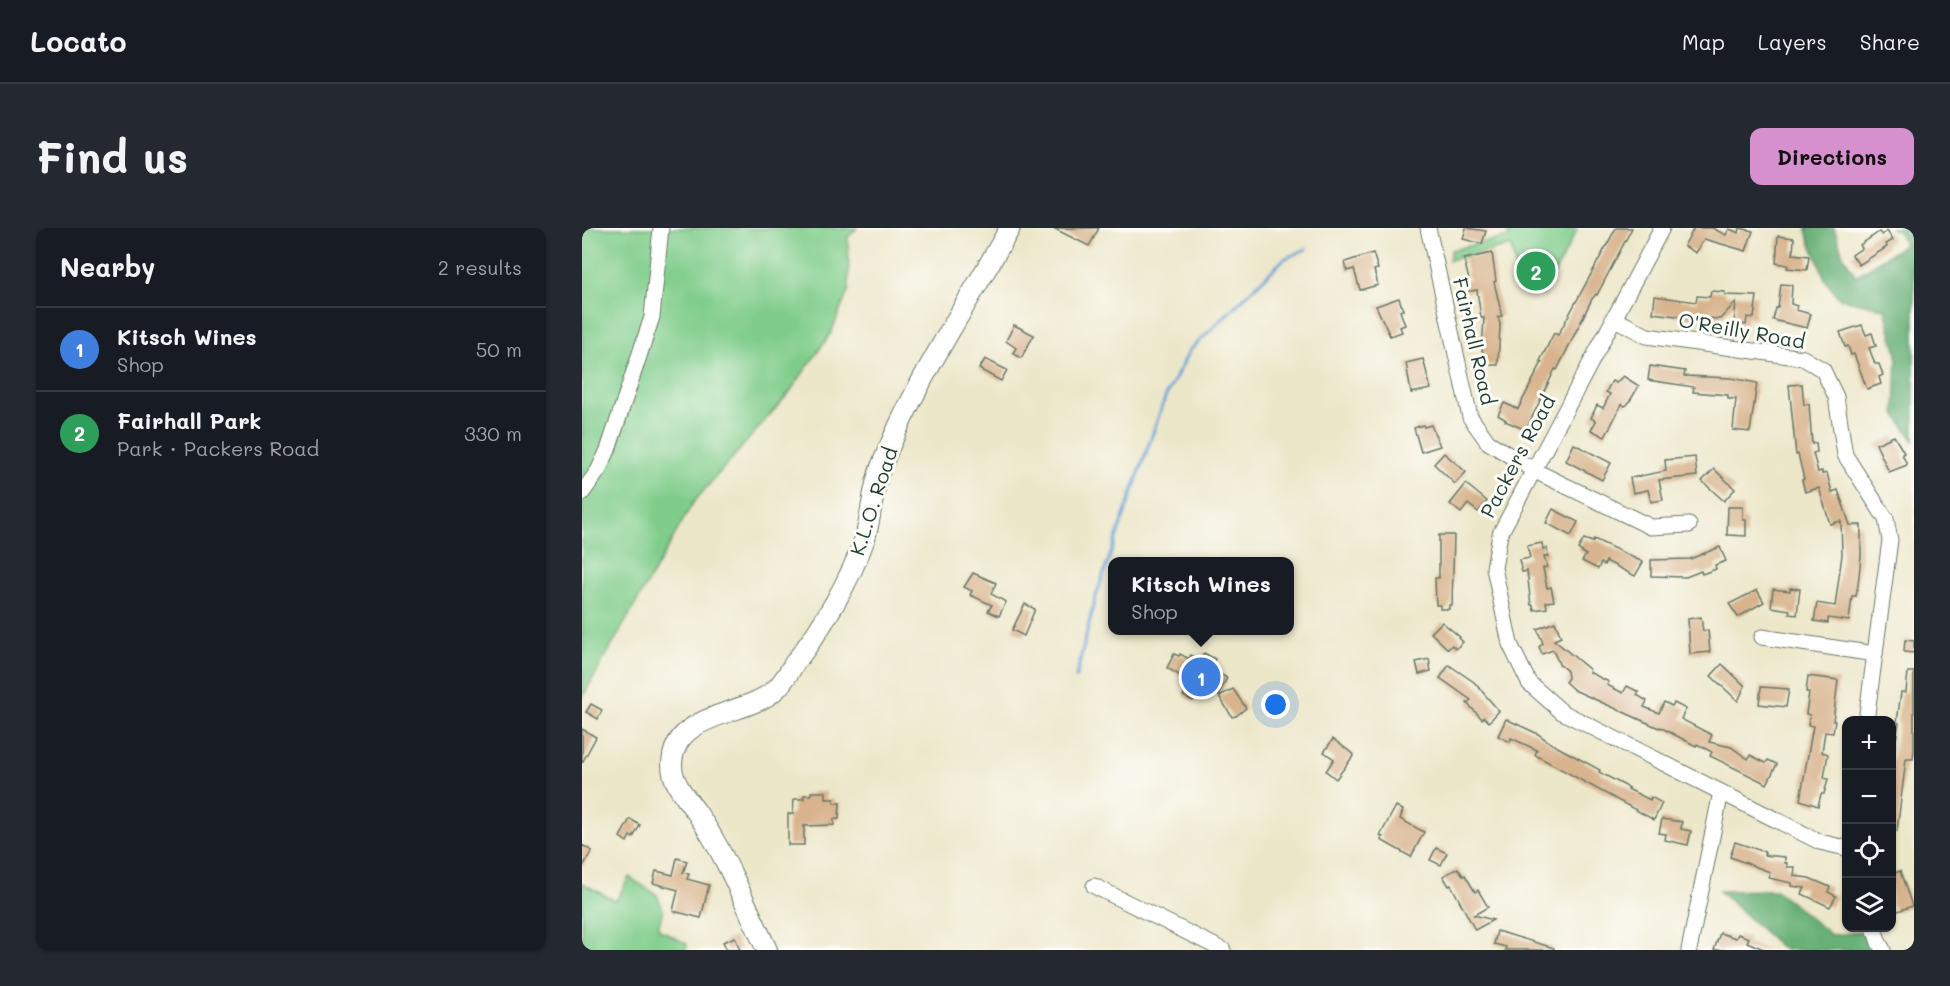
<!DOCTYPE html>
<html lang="en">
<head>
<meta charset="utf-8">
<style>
	body { margin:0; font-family:Mali,sans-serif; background:#242831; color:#f1f3f6 }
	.controls { position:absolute; right:18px; bottom:18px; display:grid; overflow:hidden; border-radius:12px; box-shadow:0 2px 4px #0004 }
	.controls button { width:54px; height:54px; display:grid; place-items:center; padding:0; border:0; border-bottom:2px solid #363941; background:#171b24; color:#f1f3f6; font:30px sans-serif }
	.you { position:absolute; left:694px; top:477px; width:21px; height:21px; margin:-15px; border:4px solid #fff; border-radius:50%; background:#1a73e8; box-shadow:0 0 0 9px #1a73e833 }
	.badge { display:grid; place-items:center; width:39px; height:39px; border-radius:50%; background:#d690ce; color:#fff; font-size:20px; font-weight:700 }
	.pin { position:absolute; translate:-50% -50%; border:3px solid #fff; box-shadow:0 2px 6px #0006 }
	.popup { position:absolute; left:526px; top:329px; width:186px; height:78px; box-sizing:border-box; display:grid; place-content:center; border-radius:12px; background:#171b24; filter:drop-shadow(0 2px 4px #0005); font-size:20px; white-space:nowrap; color:#9ea1a6 }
	.popup b { font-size:22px; color:#f1f3f6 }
	.popup::after { content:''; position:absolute; left:50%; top:100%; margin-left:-12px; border:12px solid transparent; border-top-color:#171b24 }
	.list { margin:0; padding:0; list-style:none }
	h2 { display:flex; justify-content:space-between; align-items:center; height:78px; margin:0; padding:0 24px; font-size:26px }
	h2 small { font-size:20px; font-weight:400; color:#9ea1a6 }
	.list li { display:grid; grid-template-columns:39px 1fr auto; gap:18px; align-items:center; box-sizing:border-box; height:84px; padding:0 24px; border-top:2px solid #363941 }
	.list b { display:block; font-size:22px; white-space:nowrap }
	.list p { margin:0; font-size:20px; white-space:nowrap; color:#9ea1a6 }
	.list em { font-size:20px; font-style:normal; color:#9ea1a6 }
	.icon { flex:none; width:33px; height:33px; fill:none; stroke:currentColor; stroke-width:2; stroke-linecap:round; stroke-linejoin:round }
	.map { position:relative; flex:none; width:1332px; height:722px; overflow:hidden; border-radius:12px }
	header { display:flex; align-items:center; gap:36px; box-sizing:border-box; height:84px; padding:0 30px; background:#171b24; border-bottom:2px solid #363941 }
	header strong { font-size:28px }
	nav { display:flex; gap:33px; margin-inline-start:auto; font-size:21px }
	.intro { display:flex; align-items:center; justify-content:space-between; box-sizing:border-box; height:144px; padding:0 36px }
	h1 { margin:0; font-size:42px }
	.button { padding:15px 27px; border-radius:12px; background:#d690ce; color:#111; font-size:21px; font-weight:700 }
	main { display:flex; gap:36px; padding:0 36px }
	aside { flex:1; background:#171b24; border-radius:12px; box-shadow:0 2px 4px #0004 }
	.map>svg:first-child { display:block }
	.green { fill:#80cd8b; stroke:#508560; stroke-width:1.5 }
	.forest { fill:#68b077; stroke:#447656; stroke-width:1.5 }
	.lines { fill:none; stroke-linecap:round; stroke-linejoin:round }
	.stream { stroke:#67a0d6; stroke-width:3 }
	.building { fill:#d8b38d }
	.minor-casing { stroke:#677868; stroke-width:17 }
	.major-casing { stroke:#677868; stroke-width:22 }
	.minor { stroke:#fff; stroke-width:15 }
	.major { stroke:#fff; stroke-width:20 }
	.labels { text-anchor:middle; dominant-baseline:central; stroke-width:6; stroke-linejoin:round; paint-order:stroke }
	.street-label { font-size:20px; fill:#1f3d34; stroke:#fdfcf7 }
</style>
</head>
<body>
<header>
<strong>Locato</strong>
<nav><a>Map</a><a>Layers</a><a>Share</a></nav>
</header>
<div class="intro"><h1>Find us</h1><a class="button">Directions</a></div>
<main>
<aside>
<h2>Nearby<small>2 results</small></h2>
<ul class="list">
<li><span class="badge" style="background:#3f7fe0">1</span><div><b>Kitsch Wines</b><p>Shop</p></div><em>50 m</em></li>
<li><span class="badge" style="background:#2e9e5b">2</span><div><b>Fairhall Park</b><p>Park · Packers Road</p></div><em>330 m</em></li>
</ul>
</aside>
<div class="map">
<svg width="1332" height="722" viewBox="0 0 1332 722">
	<rect width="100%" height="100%" fill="#fdfcf7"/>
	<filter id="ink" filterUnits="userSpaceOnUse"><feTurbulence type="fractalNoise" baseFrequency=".0167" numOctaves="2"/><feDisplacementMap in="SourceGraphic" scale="12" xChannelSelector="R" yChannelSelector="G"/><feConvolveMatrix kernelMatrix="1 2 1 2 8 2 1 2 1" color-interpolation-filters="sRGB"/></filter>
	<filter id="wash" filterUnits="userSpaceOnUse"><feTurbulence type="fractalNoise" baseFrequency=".008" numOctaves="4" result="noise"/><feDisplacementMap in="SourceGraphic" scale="24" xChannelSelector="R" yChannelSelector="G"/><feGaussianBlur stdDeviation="1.35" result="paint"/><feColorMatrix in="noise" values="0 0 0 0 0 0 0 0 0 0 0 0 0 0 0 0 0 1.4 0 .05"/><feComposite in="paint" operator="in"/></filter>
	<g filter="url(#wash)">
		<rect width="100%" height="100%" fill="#ede7ca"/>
		<g class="green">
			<path d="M0 0H275L266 9 267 61 249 105 207 165 111 275 0 470Z"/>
			<path d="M925 0H992L995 2 961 67 937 55 929 18 867 32 869 22 927 9Z"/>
			<path d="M47 649 75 667 81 681 76 701 105 716 104 722H0V655L34 673Z"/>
		</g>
		<g class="forest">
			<path d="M1225 0H1252L1261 27 1274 48 1322 17 1316 3 1308 0H1332V213L1313 186 1315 126 1303 81 1257 70 1244 53 1225 6Z"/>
			<path d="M1194 662 1249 707 1283 704 1293 722H1202L1137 663Z"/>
		</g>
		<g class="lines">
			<path class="stream" d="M494 449 513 371 583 170 608 122 702 31 724 21"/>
		</g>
		<g id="blocks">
			<g class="building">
				<path d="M471 0H517L507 18Z"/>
				<path d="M884 0 904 3 900 16 881 11Z"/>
				<path d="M1034 0H1050L1015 67 1014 66 1010 71 975 142 973 141 944 202 923 193 924 192 916 187 922 175 936 181 960 134 958 133 972 105 976 107Z"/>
				<path d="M1112 0H1130L1144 7 1147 1 1157 5 1158 0 1171 3 1164 23 1122 11 1114 25 1102 18Z"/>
				<path d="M1305 3 1311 12 1304 16 1305 19 1277 37 1270 27 1280 20 1278 17 1297 4 1300 7Z"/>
				<path d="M1196 8 1212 10 1211 26 1227 28 1225 42 1205 40 1206 37 1194 35Z"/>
				<path d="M791 25 796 41 792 42 796 57 778 62 772 41 765 43 763 34Z"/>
				<path d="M910 25 914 53 912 54 920 88 916 89 918 96 916 137H901V123H900L902 90H899L895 62 884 64 882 53 887 52 882 31Z"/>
				<path d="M1199 56 1210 57 1209 76 1215 78 1214 82 1229 86 1225 100 1191 92 1194 80H1196Z"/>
				<path d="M1129 63 1143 64V67L1175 68 1172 90 1165 89 1164 97 1152 95 1154 74 1138 91 1125 90V92L1071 85 1073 68 1114 74 1115 68 1128 69Z"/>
				<path d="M817 70 821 82 818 83 823 97 818 99 820 104 808 108 794 78Z"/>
				<path d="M432 97 452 107 439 130 431 125 434 120 424 113Z"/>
				<path d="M1280 97 1284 107 1290 105 1294 118 1287 120 1293 136H1297L1301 147 1297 149 1299 156 1285 161 1272 126 1269 127 1266 118 1263 119 1258 104Z"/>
				<path d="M403 131 425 142 419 153 397 141Z"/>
				<path d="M841 131 849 161 829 165 824 135Z"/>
				<path d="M1068 138 1103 143 1102 148 1149 150 1175 155 1168 204 1151 202 1154 171H1146V167L1111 164 1112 159 1066 152Z"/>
				<path d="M1041 148 1057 158 1046 176 1043 178 1040 176 1023 209 1009 202 1014 193 1009 190 1015 177 1021 180 1028 166 1024 164 1030 153 1034 155Z"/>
				<path d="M1220 156 1222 177 1227 176 1230 216 1234 215 1235 224 1231 225 1236 244 1240 243V246L1245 245 1250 264 1256 262 1268 297H1279V328L1276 357 1274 368H1270L1267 393 1246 390V395L1232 393 1235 375 1253 378 1260 327 1259 293 1248 296 1237 260 1223 264 1220 252 1222 251 1216 226 1214 227 1207 157Z"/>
				<path d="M841 197 842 199 849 197 858 218 839 224 832 200Z"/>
				<path d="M1312 208 1322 225 1320 226 1325 237 1307 244 1294 216Z"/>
				<path d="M992 216 1029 235 1020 252 984 233Z"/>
				<path d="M862 225 884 244 873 256 852 236Z"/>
				<path d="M1113 229 1115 248 1077 252 1081 272 1069 274 1066 262 1051 265 1048 250 1084 243 1083 232Z"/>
				<path d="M1132 241 1153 261 1142 273 1120 253Z"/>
				<path d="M884 256 905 273 896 284 886 276 879 285 868 276Z"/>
				<path d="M1146 279H1161V292H1164V308L1145 307Z"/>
				<path d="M971 281 996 294 989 308 964 295Z"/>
				<path d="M857 307H872L870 377H867V381H858V377H854L853 350H857Z"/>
				<path d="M1002 311 1011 314 1012 311 1061 334 1053 348 1024 333 1022 337 1019 335 1016 341 1000 333 1004 327 996 321Z"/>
				<path d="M960 315 961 321 965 320 966 328 962 329 965 339 961 340 965 360 969 359 972 373 964 374 965 380 952 382 951 377H949L945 343 940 344 937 332 948 330 945 318Z"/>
				<path d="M1138 319 1144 333 1133 337 1134 341 1120 346 1119 343 1104 349 1069 348V332L1108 331Z"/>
				<path d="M391 345 414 355 409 366 424 374 417 388 406 383 410 377 388 367 390 363 382 359Z"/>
				<path d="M1208 360 1218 361 1215 387 1207 386 1208 382 1189 379 1191 361 1208 363Z"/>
				<path d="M1175 362 1182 374 1156 389 1147 376Z"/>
				<path d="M443 376 453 381 442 408 430 402Z"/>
				<path d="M1119 389 1121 403 1126 402 1128 424 1108 426 1106 391Z"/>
				<path d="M860 394 878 409 877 410 881 414 874 421 870 417 866 421 849 405Z"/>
				<path d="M973 394 979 409 972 412 1008 442 1007 444 1027 454 1025 457 1041 465 1045 458 1057 464 1055 467 1065 473 1062 479 1077 485 1082 474 1090 478 1092 475 1104 481 1099 491 1130 507 1127 514 1149 519 1166 531 1168 527 1184 535 1186 532 1195 536 1185 556 1128 528 1130 524 1115 516 1114 518 1078 499 1077 500 992 462 983 454 986 450 985 443 977 436 971 422 960 426 957 419 961 415 955 401Z"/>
				<path d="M1323 412 1332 413V425L1322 424Z"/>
				<path d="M622 425 633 431 630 438 638 442 636 445 645 450 636 467 630 457 627 465 617 460 611 473 601 468 608 455 598 450 599 448 585 440 592 426 597 428 598 426 607 431 609 427 618 432Z"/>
				<path d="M847 431 849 443 837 446 834 434Z"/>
				<path d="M1140 436 1163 458 1156 473 1129 448Z"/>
				<path d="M867 437 892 454 917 483 907 494 902 489 900 491 885 475 889 472 858 450Z"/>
				<path d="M1326 444H1332V521L1331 531H1324L1315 603H1310V534L1317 495 1315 494 1319 464H1324Z"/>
				<path d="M1226 448 1256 452 1251 493H1253L1251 505 1243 504 1240 524 1246 526 1242 550 1246 551 1242 566H1239L1236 578 1218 572 1231 498 1226 497 1228 487 1224 486 1227 464H1224Z"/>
				<path d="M1179 459 1207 461 1204 479 1177 476Z"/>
				<path d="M651 461 664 480 654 488 650 489 637 468Z"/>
				<path d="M9 476 20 482 16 491 4 484Z"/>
				<path d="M924 491 956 506 970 516 1018 542 1017 544 1047 560 1046 561 1068 572 1069 569 1080 575 1072 592 953 527 955 522 929 510 928 514 916 508Z"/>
				<path d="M0 501 14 509 0 535Z"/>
				<path d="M751 511 772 527 754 551 744 543 752 531 742 524Z"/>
				<path d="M229 564H244V571H252V575H258L257 591H252V597L222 598V617H206V586H211L212 571H222V567H229Z"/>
				<path d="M814 578 821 582 818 591 842 604 829 629 799 612 801 609 798 608Z"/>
				<path d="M48 591 58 597 51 610 48 608 45 614 38 609Z"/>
				<path d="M1080 591 1100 594 1099 601 1109 603 1106 617 1083 612 1084 606 1077 605Z"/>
				<path d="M1153 614 1183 624 1182 627 1203 629V635H1205V639H1213L1212 648 1227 650 1248 659 1246 664 1254 668 1248 679 1220 666 1223 660 1210 658V655L1187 650 1188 644 1148 629Z"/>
				<path d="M0 617 10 623 0 640Z"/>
				<path d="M854 620 865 625 859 637 848 632Z"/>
				<path d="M95 630 105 633 101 645 107 646 105 651 127 657 119 690 91 683 96 662 71 655 74 643 91 647Z"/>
				<path d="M876 640 881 648 883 647 893 664 896 662 906 679 892 687 911 692 893 702 869 657 867 658 861 648Z"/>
				<path d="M1318 643 1330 678 1313 684 1310 674V646Z"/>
				<path d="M915 703 972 720V722H923L924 719 912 716Z"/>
				<path d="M1138 705 1154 710 1156 706 1167 710 1165 714 1184 722H1132Z"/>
				<path d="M153 709 158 722H145L141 714Z"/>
			</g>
		</g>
	</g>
	<g filter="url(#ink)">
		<use href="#blocks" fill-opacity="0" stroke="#677868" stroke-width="1.5"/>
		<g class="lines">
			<g class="minor-casing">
				<g id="minor">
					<path d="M846 0 888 189 906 214 951 242 1069 299 1107 297"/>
					<path d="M1080 0 918 306 912 340 928 416 947 455 980 484 1238 614 1264 620"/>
					<path d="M1031 90 1065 108 1221 130 1241 142 1254 169 1263 227 1304 291 1308 312 1284 493"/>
					<path d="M0 265 16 243 26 222 70 89 79 0"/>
					<path d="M1180 409 1293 426"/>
					<path d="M512 658 641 722"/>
					<path d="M1292 700 1297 715 1301 722"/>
					<path d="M1107 722 1139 564"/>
				</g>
			</g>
			<g class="major-casing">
				<path id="major" d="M185 722C163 676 144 627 115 585 105 571 90 555 90 537 91 483 163 489 193 462 201 455 207 444 212 436 240 400 268 353 283 310 290 287 290 261 299 239 332 155 384 78 428 0"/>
			</g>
			<use href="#minor" class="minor"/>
			<use href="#major" class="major"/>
		</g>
	</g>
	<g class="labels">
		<g class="street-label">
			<text transform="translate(1160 102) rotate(10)">O'Reilly Road</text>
			<text transform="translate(893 113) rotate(77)">Fairhall Road</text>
			<text transform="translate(935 228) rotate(-62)">Packers Road</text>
			<text transform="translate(291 273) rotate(-72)">K.L.O. Road</text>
		</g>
	</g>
</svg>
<div class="controls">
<button>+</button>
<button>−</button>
<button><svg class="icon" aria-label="locate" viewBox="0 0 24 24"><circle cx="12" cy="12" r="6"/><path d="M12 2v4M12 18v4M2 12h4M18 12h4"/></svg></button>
<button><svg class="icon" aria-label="layers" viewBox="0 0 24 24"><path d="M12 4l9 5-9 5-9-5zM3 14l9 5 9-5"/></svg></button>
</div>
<div class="you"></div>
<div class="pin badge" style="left:619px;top:449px;background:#3f7fe0">1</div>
<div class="popup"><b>Kitsch Wines</b>Shop</div>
<div class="pin badge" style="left:954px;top:43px;background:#2e9e5b">2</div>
</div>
</main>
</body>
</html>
